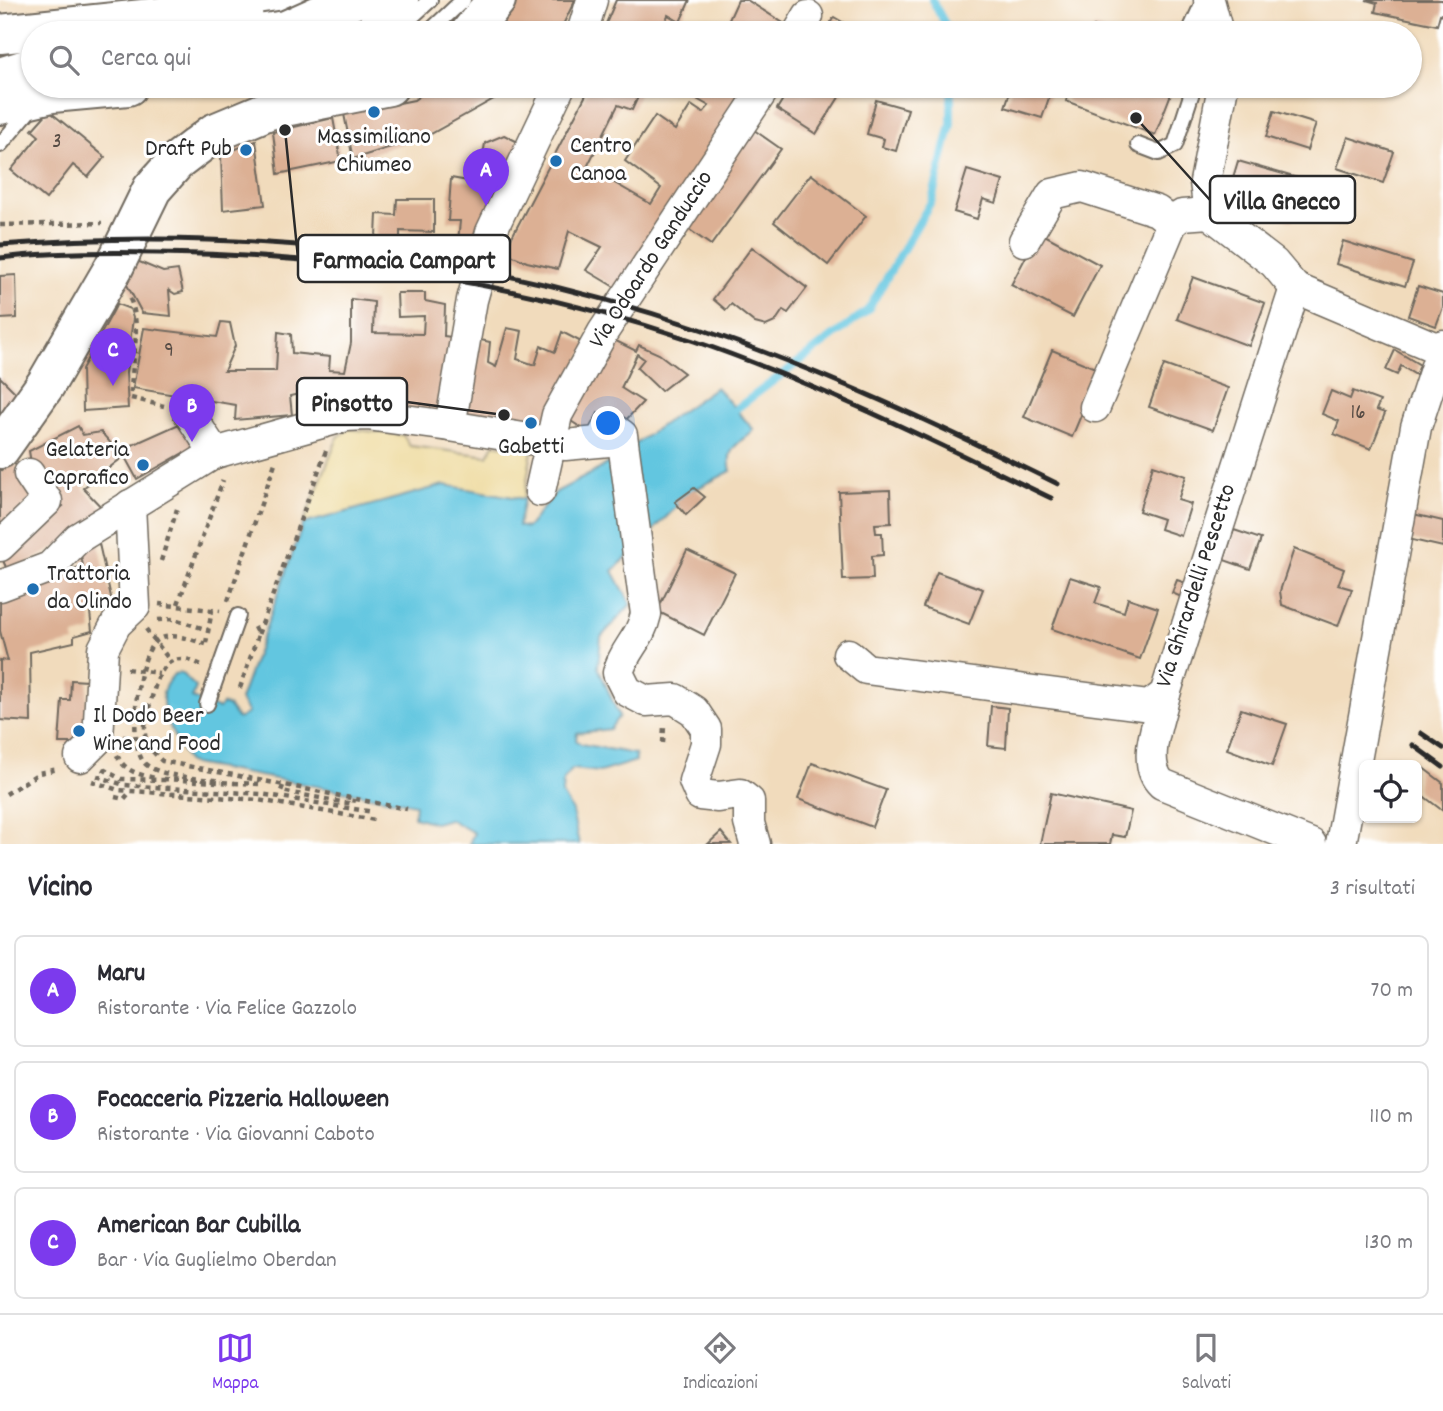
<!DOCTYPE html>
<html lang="it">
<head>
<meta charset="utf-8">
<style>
	body { margin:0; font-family:Dekko,sans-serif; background:#f2f2f3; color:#2b2b33 }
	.controls { position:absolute; right:21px; bottom:21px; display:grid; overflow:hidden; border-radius:10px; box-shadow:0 2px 5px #0004 }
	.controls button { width:63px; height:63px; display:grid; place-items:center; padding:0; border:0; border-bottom:2px solid #e1e1e2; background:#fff; color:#2b2b33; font:35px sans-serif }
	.you { position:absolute; left:609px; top:424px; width:24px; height:24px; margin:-18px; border:5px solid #fff; border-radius:50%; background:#1a73e8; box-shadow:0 0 0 10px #1a73e833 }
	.badge { display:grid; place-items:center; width:46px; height:46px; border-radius:50%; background:#7c3aed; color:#fff; font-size:23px; font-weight:700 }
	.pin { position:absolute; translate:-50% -58px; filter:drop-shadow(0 2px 4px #0008) }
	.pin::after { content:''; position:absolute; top:37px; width:24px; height:21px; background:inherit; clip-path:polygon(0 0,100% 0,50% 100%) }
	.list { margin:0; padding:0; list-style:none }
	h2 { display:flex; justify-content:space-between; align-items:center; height:91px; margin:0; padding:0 28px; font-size:30px }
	h2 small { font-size:23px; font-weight:400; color:#7c7c81 }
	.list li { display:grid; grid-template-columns:46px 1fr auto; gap:21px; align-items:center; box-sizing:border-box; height:112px; margin:0 14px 14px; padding:0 14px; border:2px solid #e1e1e2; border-radius:10px }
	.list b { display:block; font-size:26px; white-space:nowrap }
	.list p { margin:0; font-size:23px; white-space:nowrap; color:#7c7c81 }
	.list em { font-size:23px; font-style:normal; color:#7c7c81 }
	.icon { flex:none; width:38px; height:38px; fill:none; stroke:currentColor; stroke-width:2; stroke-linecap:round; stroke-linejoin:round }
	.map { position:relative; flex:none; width:1443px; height:844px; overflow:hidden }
	.search { position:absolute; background:#fff; box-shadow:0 2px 5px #0004; left:21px; right:21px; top:21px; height:77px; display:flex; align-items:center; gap:18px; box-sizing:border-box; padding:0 24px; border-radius:38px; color:#7c7c81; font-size:26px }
	.sheet { height:469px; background:#fff }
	nav { display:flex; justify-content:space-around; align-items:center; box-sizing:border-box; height:98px; border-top:2px solid #e1e1e2; background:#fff; font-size:19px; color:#7c7c81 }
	nav a { display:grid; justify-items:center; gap:4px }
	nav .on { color:#7c3aed }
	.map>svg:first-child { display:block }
	.sand { fill:#eeda9e; stroke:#8c8264; stroke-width:2 }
	.water { fill:#62c6e0; stroke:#467886; stroke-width:2 }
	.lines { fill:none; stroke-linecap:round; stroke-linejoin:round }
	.stream { stroke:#62c6e0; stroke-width:8 }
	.building { fill:#dcb094 }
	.lane-casing { stroke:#70695e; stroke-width:18 }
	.street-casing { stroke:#70695e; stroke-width:33 }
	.primary-casing { stroke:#70695e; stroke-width:42 }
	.path { stroke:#70695e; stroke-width:4.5; stroke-dasharray:5 5; stroke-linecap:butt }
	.lane { stroke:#fff; stroke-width:14 }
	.street { stroke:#fff; stroke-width:30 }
	.primary { stroke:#fff; stroke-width:38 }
	.rail { stroke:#2b2b2b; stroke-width:5 }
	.primary-bridge-casing { stroke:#70695e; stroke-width:42; stroke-linecap:butt }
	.primary-bridge { stroke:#fff; stroke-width:38 }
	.poi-dot { fill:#1f6fb2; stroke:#fff; stroke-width:2.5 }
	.labels { text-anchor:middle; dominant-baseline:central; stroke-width:6; stroke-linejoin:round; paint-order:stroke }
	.number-label { font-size:21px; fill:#574c45 }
	.poi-label { font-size:24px; fill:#2b2b2b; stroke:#fff; text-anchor:start }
	.street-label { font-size:24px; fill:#2b2b2b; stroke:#fff }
	.leader { fill:none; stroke:#2b2b2b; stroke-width:2.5 }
	.callout-dot { fill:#2b2b2b; stroke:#fff; stroke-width:2.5 }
	.callout { fill:#fff; stroke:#2b2b2b; stroke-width:2.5 }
	.callout-label { font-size:26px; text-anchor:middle; font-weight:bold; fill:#2b2b2b }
</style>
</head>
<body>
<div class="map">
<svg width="1443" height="844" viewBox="0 0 1443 844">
	<rect width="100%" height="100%" fill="#fff"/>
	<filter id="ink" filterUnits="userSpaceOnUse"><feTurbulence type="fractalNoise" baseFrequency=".0143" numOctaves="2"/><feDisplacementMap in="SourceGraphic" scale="14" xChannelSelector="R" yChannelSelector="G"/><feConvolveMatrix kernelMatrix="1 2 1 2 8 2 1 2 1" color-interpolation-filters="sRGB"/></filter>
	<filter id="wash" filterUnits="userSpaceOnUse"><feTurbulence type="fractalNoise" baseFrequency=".00686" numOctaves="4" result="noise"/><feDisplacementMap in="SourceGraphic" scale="28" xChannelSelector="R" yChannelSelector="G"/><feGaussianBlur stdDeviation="1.57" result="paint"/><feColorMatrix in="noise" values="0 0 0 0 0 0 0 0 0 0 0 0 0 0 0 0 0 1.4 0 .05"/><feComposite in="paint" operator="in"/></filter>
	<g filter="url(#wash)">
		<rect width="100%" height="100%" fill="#f1dbbc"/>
		<path class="sand" d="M349 429 403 435 410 446 488 456 494 444 532 450 524 499 444 485 303 524 338 437Z"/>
		<path class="water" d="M716 387 754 430C738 444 725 448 731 471L692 491 613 571 631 604 601 637 598 667 619 716 610 729 577 733 576 740 581 744 635 754 636 761 600 772 572 769 563 781 562 794 572 811 579 844H469L474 833 449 819 435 823 414 817 415 804 188 763C178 743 161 717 163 694 163 686 170 680 174 674L181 673 196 687 192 698 219 709 222 704 228 706 238 719 248 713 240 700 303 524 444 485 524 499 518 526 527 528 556 492 598 470Z"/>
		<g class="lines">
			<g class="stream">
				<path d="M932 0 950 33"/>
				<path d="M736 409 868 310 932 200 951 124V86"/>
			</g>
		</g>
		<g id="blocks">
			<g class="building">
				<path d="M512 0H575L559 33H492Z"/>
				<path d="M616 0H690L680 22 668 15 661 33H602Z"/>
				<path d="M738 0H747L791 28 789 33H723Z"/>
				<path d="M1366 0H1443V15L1440 14 1437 25 1375 12 1377 3Z"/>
				<path d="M834 17 861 33H824Z"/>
				<path d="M1094 27 1111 33H1092Z"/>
				<path d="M433 86H517L429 135 353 159 344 114 414 100Z"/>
				<path d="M585 86H643L632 110 618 105 587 167 651 204 661 188 625 161 655 116 675 130 691 105 703 113 709 106 674 86H760L621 291 586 270 602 247 569 231 558 269 527 262 504 252 589 89Z"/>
				<path d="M791 86H846L816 134 777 109Z"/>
				<path d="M1012 86H1031L1051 92 1042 118 1005 107Z"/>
				<path d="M1072 86H1174L1155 135 1066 101Z"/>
				<path d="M876 100 908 109 896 151 882 147 884 139 867 134Z"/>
				<path d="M49 111 105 157 88 177 73 165 46 199 11 170 39 136 32 130Z"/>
				<path d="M1274 111 1316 124 1307 150 1266 137Z"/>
				<path d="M333 118 341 161 278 174 273 132Z"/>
				<path d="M747 125 781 149 711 245 677 221Z"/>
				<path d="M504 135 524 145 474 245 458 242 460 221H448L451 178 479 183 485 143Z"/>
				<path d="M1348 137 1394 152 1383 183 1337 168Z"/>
				<path d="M256 141 265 205 223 210 221 155Z"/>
				<path d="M1238 161 1304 180 1292 221 1226 201Z"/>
				<path d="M967 170 1003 181 996 203 983 199 977 219 954 212Z"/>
				<path d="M811 174 866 216 828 265 774 222Z"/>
				<path d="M397 199H434V232L400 231V241L376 237 377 214 396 215Z"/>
				<path d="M1039 232 1100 265 1073 317 1011 285Z"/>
				<path d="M1343 241 1413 263 1405 286 1336 264Z"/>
				<path d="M752 247 807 288 788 313 783 310 775 322 766 326 755 323 731 304 726 310 713 299Z"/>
				<path d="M137 261 163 272 178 270 183 292 175 294 169 290 171 316 142 313 126 283Z"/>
				<path d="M16 275 17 318 0 319V276Z"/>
				<path d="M1193 277 1265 303 1249 346 1177 319Z"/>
				<path d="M1418 286 1443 294V307L1436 326 1408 316Z"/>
				<path d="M397 293H425V301L445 305 444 336 452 337 442 412 397 409 308 392 290 396 292 415 235 420 236 405 133 388 144 328 217 337 221 322 230 323 235 346 224 371H276L278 332 291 334 292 353 330 357 329 370 345 371 351 343V299L374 302 373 333 423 334 424 316 398 317Z"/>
				<path d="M117 304 130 309 133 318 126 373 128 408 83 411 82 369Z"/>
				<path d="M507 328 522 331 517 359 535 365 541 346 555 352 562 332 587 345 544 430 463 413 476 339 490 342 488 363 496 367Z"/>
				<path d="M610 338 636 351 639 345 659 354 684 373 661 391 637 368 644 359 637 354 621 388 643 402 621 425 598 413 588 432 563 416Z"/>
				<path d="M1052 350 1100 370 1072 437 1024 417Z"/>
				<path d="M1395 350 1420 365 1416 375 1401 366 1397 375 1386 370Z"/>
				<path d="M1164 365 1228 388 1213 430 1149 407Z"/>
				<path d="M0 377 20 397 0 417Z"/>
				<path d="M1331 391 1350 399 1353 391 1380 401 1376 410 1385 413 1371 449 1334 434 1339 421 1322 414Z"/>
				<path d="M188 420 208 453 190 463 183 453 137 479 121 450Z"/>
				<path d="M78 426 83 435 101 432 123 457 83 488 106 512 89 528 9 574 1 556 63 506 43 490 33 475 29 451Z"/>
				<path d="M13 462 40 494 0 525V471Z"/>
				<path d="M1153 465 1186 476 1178 500 1191 504 1181 536 1160 529 1163 519 1139 511Z"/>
				<path d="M694 488 705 497 686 515 675 502Z"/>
				<path d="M890 490 891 523 875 524 876 533H882L883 555 872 556 873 579 843 580 839 492Z"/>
				<path d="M1413 514 1443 521V547L1408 539Z"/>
				<path d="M1234 530 1261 539 1250 569 1224 560Z"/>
				<path d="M97 535 113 606 90 612 92 631 74 636V642L30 652 31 722 0 720V660L8 661 0 631V591L83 566 79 544Z"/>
				<path d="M1294 549 1344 569 1338 585 1352 589 1338 626 1282 605 1280 591Z"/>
				<path d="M687 550 735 573 704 635 657 611Z"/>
				<path d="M937 572 983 589 969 624 923 607Z"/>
				<path d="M1070 577 1101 587 1095 603 1124 612 1128 598 1158 608 1140 659 1052 629Z"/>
				<path d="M1177 580 1192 585 1186 599 1172 593Z"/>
				<path d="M71 680 88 681 84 743H59L62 700H70Z"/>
				<path d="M991 706 1008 708 1006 748 988 746Z"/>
				<path d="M1241 709 1287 724 1272 766 1227 749Z"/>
				<path d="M812 763 886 790 872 827 798 799Z"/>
				<path d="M1418 764 1443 783V811L1417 791Z"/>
				<path d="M1051 793 1131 811 1125 837 1112 835 1110 844H1040Z"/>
				<path d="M721 832 731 844H708Z"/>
			</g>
		</g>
	</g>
	<g filter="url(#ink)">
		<use href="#blocks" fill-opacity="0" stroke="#70695e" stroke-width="2"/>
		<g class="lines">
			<g class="lane-casing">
				<g id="lane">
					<path d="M400 33 406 22 430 0"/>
					<path d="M428 33 463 0"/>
					<path d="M1193 33 1192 26 1204 0"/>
					<path d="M0 145 33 106"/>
					<path d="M1138 145 1159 153 1175 145 1194 86"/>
					<path d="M207 704 238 616"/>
				</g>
			</g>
			<g class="street-casing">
				<g id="street">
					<path d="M1209 0 1218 33"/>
					<path d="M582 33 592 0"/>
					<path d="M798 33 808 16"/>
					<path d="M1209 213 1205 182 1223 86"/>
					<path d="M1024 241 1052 194 1082 187 1157 211 1172 223"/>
					<path d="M1095 407 1172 223 1182 215 1209 213 1274 263 1295 288 1441 350"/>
					<path d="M188 412 215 453"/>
					<path d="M450 426 472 300 491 232 560 86"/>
					<path d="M605 432 615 430 622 435 646 614C640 641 625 647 618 673L627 691 646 701 675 699 694 711 706 729V744L694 781 700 795 718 797 740 794 749 801V823L755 844"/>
					<path d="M540 491 557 415 603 332 766 86"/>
					<path d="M0 546 47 501 29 474"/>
					<path d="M0 586 50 567 78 538 215 453 346 416 367 415 450 426 565 445 609 441"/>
					<path d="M848 654 866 669 1149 706 1165 694 1295 288"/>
					<path d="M1165 694C1159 721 1140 764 1162 784L1311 844"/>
					<path d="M80 757 98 739 103 649 116 624 135 606 130 505"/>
					<path d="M1341 844 1416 427 1443 345"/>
				</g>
			</g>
			<g class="primary-casing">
				<g id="primary">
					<path d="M348 33 399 0"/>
					<path d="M470 33 496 0"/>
					<path d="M0 34 219 11 273 12 360 26"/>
					<path d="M0 77 33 67"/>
					<path d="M0 105 52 93 128 86"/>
					<path d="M0 449 46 384 114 267 152 189 176 162 214 133 269 110 389 86"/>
				</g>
			</g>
			<g class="path">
				<path d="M0 225 102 223"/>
				<path d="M130 299C143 326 130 367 131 398L164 406"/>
				<path d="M161 561 177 509"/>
				<path d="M228 601 275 463"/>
				<path d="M159 604 220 611"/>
				<path d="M178 604 223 480"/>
				<path d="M158 620 174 619 208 630"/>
				<path d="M254 627 258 635 327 448"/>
				<path d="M146 629 171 662"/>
				<path d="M206 643 212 610"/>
				<path d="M206 644C190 639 168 630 154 643 137 660 125 753 148 766 167 778 200 778 222 781"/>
				<path d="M201 665C168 647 158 672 151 701 148 710 144 723 145 734 146 746 154 753 162 761L407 809"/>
				<path d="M127 669 159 673"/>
				<path d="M240 688 258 635"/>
				<path d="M123 737 147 738"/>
				<path d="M663 743 664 726"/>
				<path d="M117 755C125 772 138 774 155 778"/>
				<path d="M103 769 121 779 166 780"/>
				<path d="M97 776 124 785 261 794 373 812"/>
				<path d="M163 779 235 783"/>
				<path d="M92 781 118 790 258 800 375 820"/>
				<path d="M234 783 261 784"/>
				<path d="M283 786 281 791 353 804 354 799"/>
				<path d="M6 794 39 773 58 769"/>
				<path d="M115 797 124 799 131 791"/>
			</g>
			<use href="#lane" class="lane"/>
			<use href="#street" class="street"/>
			<use href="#primary" class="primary"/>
			<g class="rail">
				<path d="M0 245C240 226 474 251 703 330 825 372 943 427 1058 484"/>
				<path d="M0 258C52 252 107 252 159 253 339 255 523 283 694 341 816 383 935 442 1051 498"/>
				<path d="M1421 733 1443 748"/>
				<path d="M1413 745 1443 767"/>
			</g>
			<g class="primary-bridge-casing">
				<path id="primary-bridge" d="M265 33 286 30 353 0"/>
			</g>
			<use href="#primary-bridge" class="primary-bridge"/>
		</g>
	</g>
	<g class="poi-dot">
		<circle cx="374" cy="112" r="7"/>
		<circle cx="246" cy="150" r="7"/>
		<circle cx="556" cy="161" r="7"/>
		<circle cx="531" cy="423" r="7"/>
		<circle cx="143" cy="465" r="7"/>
		<circle cx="33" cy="589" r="7"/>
		<circle cx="79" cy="731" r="7"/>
	</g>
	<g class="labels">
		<g class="number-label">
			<text x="57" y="143">3</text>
			<text x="169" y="352">9</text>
			<text x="1358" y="414">16</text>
		</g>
		<g class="poi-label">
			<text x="374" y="138" text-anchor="middle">Massimiliano<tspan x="374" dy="28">Chiumeo</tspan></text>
			<text x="570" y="147">Centro<tspan x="570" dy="28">Canoa</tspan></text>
			<text x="232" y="150" text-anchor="end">Draft Pub</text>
			<text x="531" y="448" text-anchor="middle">Gabetti</text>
			<text x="129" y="451" text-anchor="end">Gelateria<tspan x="129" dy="28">Caprafico</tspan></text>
			<text x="47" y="575">Trattoria<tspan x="47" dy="28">da Olindo</tspan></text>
			<text x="93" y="717">Il Dodo Beer<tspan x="93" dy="28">Wine and Food</tspan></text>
		</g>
		<g class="street-label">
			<text transform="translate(652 260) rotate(-57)">Via Odoardo Ganduccio</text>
			<text transform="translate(1197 586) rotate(-72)">Via Ghirardelli Pescetto</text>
		</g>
	</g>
	<path class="leader" d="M1136 118L1210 200M285 130L298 258M504 415L407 402"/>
	<g class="callout-dot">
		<circle cx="1136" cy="118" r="7"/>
		<circle cx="285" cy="130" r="7"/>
		<circle cx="504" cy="415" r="7"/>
	</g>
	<g class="callout">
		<rect x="1210" y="176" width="145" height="47" rx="7"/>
		<rect x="298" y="235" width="212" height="47" rx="7"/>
		<rect x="297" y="378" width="110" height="47" rx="7"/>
	</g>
	<g class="callout-label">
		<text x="1282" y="209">Villa Gnecco</text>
		<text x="404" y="268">Farmacia Campart</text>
		<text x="352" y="411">Pinsotto</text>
	</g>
</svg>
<div class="controls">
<button><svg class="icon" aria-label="locate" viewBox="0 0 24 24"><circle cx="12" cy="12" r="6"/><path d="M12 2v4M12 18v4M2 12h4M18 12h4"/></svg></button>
</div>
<div class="you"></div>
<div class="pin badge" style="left:486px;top:206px">A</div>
<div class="pin badge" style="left:192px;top:442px">B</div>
<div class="pin badge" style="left:113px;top:386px">C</div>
<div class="search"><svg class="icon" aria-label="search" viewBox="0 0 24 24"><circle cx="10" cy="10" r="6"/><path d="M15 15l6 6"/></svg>Cerca qui</div>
</div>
<section class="sheet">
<h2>Vicino<small>3 risultati</small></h2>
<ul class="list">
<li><span class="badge">A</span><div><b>Maru</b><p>Ristorante · Via Felice Gazzolo</p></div><em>70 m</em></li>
<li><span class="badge">B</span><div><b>Focacceria Pizzeria Halloween</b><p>Ristorante · Via Giovanni Caboto</p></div><em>110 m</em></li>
<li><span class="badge">C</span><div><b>American Bar Cubilla</b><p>Bar · Via Guglielmo Oberdan</p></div><em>130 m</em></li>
</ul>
</section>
<nav>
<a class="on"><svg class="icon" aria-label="map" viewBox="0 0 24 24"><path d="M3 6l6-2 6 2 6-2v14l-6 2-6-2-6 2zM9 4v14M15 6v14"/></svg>Mappa</a>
<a><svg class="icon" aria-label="directions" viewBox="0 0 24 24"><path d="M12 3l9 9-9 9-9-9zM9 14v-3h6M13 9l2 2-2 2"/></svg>Indicazioni</a>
<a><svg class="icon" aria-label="saved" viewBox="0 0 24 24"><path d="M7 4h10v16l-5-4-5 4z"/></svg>Salvati</a>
</nav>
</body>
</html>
